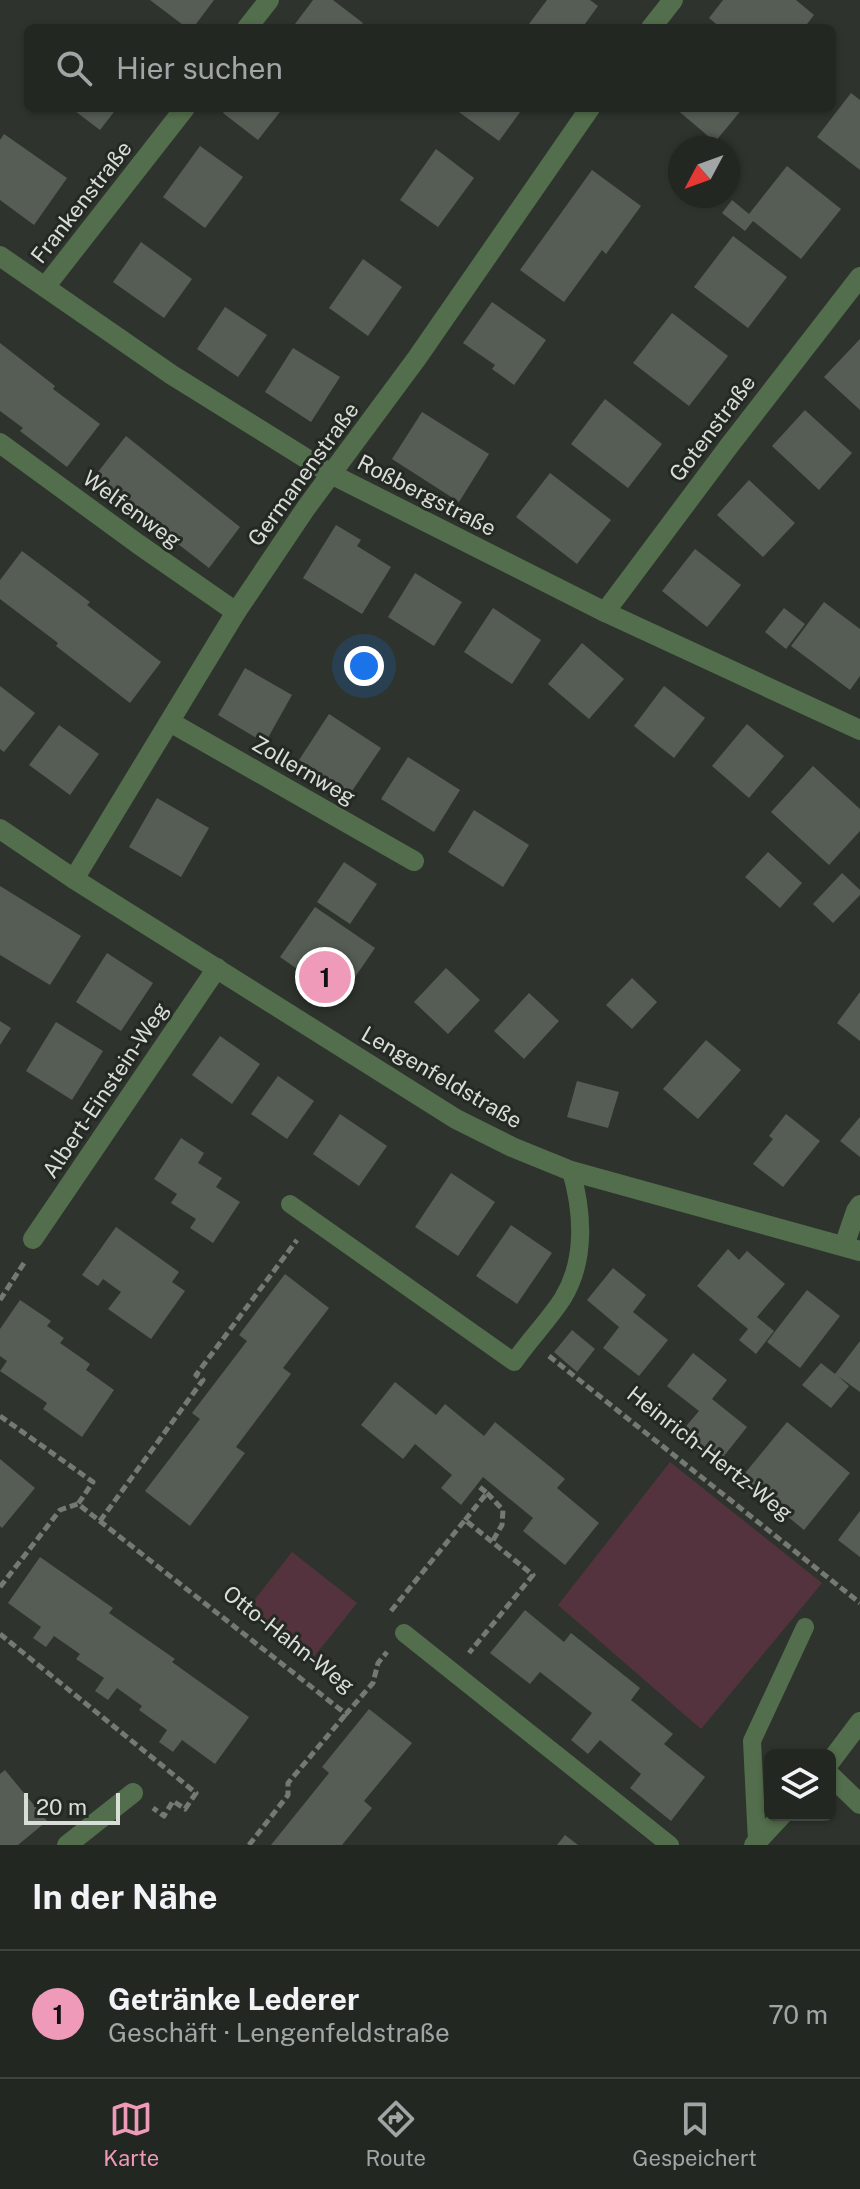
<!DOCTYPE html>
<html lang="de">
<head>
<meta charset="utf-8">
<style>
	body { margin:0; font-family:"Public Sans",sans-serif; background:#2e332f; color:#f1f3f6 }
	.controls { position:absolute; right:24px; bottom:24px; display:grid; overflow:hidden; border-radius:12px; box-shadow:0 2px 6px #0004 }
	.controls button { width:72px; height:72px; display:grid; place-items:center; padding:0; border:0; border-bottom:2px solid #3f4440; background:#222722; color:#f1f3f6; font:40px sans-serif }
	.compass { position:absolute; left:668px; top:136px; width:72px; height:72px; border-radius:50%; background:#222722; box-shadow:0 2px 6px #0004; rotate:229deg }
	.scale { position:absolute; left:24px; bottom:20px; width:96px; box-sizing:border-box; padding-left:8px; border:4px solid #d9ddd8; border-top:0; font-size:22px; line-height:28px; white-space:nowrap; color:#d9ddd8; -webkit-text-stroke:6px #242a23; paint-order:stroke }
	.you { position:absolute; left:364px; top:666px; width:28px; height:28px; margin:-20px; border:6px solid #fff; border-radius:50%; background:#1a73e8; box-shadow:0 0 0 12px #1a73e833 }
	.badge { display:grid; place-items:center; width:52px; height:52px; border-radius:50%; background:#ef9ab8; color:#111; font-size:26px; font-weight:700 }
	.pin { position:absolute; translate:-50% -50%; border:4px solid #fff; box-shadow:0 2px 8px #0006 }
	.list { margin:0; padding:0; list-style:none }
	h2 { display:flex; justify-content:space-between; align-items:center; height:104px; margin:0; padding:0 32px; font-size:34px }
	h2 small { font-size:26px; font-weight:400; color:#a2a5a5 }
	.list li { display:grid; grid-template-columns:52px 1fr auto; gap:24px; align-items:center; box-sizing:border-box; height:128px; padding:0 32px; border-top:2px solid #3f4440 }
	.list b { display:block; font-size:30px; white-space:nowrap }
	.list p { margin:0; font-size:26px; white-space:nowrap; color:#a2a5a5 }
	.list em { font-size:26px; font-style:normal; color:#a2a5a5 }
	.icon { flex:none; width:44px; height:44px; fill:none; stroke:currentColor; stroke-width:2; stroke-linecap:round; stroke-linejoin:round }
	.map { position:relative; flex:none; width:860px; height:1845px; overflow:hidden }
	.search { position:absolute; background:#222722; box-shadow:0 2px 6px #0004; left:24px; right:24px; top:24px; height:88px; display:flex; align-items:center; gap:20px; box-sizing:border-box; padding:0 28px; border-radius:12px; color:#a2a5a5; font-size:30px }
	.sheet { height:232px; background:#222722 }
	nav { display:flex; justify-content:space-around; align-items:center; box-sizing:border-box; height:112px; border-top:2px solid #3f4440; background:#222722; font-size:22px; color:#a2a5a5 }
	nav a { display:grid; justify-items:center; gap:4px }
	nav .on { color:#ef9ab8 }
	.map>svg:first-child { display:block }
	.green { fill:#54333e }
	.building { fill:#565d55 }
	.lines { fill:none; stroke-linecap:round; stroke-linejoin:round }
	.path { stroke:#747a73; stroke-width:5; stroke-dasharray:8 4; stroke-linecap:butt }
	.service { stroke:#536e4c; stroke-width:18 }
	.minor { stroke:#536e4c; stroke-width:20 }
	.labels { text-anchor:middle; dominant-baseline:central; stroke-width:6; stroke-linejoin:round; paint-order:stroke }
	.street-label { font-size:22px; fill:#d9ddd8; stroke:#242a23 }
</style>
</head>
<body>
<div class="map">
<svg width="860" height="1845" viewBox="0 0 860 1845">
	<rect width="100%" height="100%" fill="#2e342d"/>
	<g class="green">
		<path d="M670 1462 822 1583 701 1729 558 1605Z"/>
		<path d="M292 1552 357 1603 313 1658 249 1607Z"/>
	</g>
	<g class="building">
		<path d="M150 0H214L193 28H187Z"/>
		<path d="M313 0H333L363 23 359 28H292Z"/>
		<path d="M547 0H590L598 6 582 28H534L529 24Z"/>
		<path d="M723 0H796L814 15 804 28H721L709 18Z"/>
		<path d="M851 93 860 100V170L817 137Z"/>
		<path d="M71 108H117L100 130Z"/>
		<path d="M227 108H283L258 140 223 113Z"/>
		<path d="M457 108H523L499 141 456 110Z"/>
		<path d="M675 108H743L715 142Z"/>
		<path d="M4 134 67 178 34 225 0 200V140Z"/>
		<path d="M200 146 243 177 205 228 163 197Z"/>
		<path d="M436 149 474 178 438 227 400 200Z"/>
		<path d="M787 166 841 209 801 259 753 221 745 231 722 213 732 200 749 214Z"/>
		<path d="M592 170 641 206 606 254 602 250 564 302 520 270Z"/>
		<path d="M733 236 787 277 748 328 694 287Z"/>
		<path d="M141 242 192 279 164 318 113 282Z"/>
		<path d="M363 259 402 287 368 336 329 308Z"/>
		<path d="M492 302 546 340 514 385 492 369 495 365 463 343Z"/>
		<path d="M225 307 267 335 238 377 197 349Z"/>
		<path d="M672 313 728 356 689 406 633 363Z"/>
		<path d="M860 339V410L824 377Z"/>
		<path d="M0 343 55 386 53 389 100 424 67 467 20 431 23 428 0 411Z"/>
		<path d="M293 348 340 377 311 422 265 392Z"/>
		<path d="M605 399 662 444 628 488 571 444Z"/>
		<path d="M805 410 852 453 819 490 772 446Z"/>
		<path d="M422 412 489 454 459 502 392 459Z"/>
		<path d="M126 436 240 527 209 568 160 530 162 529 94 477Z"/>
		<path d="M550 473 611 520 577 564 516 517Z"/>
		<path d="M749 480 795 523 763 557 717 515Z"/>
		<path d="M336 525 361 540 357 546 391 567 362 614 303 578Z"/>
		<path d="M695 549 741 585 707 627 662 591Z"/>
		<path d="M22 551 90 602 87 605 161 662 130 703 56 646 58 643 0 599V580Z"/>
		<path d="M415 573 462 602 434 646 388 617Z"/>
		<path d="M824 602 860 629V676L850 690 791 646Z"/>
		<path d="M493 608 541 640 512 684 464 652Z"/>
		<path d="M784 608 805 624 786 649 765 632Z"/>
		<path d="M582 643 624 679 589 719 548 684Z"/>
		<path d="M245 668 292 695 265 743 218 715Z"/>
		<path d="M0 686 35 713 4 752 0 749Z"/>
		<path d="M664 686 705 718 674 758 634 726Z"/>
		<path d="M329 714 381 748 350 794 299 760Z"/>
		<path d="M747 724 784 756 749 798 712 766Z"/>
		<path d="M59 725 99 754 70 795 29 765Z"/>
		<path d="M408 757 460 790 434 832 381 799Z"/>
		<path d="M813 766 860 809V831L829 865 771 812Z"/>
		<path d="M157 798 209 828 181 877 129 847Z"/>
		<path d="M474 810 529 845 503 887 448 852Z"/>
		<path d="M768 852 802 883 780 908 745 877Z"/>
		<path d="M344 862 377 884 350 924 317 902Z"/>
		<path d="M842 873 860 890V895L833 923 813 904Z"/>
		<path d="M0 886 81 936 50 985 0 955Z"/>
		<path d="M315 907 375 948 340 999 280 957Z"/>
		<path d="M107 953 153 983 121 1031 76 1002Z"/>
		<path d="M446 968 480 1000 448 1034 414 1002Z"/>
		<path d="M632 978 657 1002 632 1029 606 1005Z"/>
		<path d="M860 992V1041L837 1023Z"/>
		<path d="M529 993 559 1021 524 1059 494 1031Z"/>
		<path d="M0 1021 11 1028 0 1045Z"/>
		<path d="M56 1022 103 1051 72 1100 26 1071Z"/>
		<path d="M220 1036 260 1064 232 1104 192 1075Z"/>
		<path d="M706 1040 741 1070 698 1119 663 1089Z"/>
		<path d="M278 1076 314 1101 287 1139 251 1114Z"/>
		<path d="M577 1081 619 1092 608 1128 567 1117Z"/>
		<path d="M340 1114 387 1146 359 1186 313 1154Z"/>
		<path d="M786 1114 820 1141 783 1187 753 1164 773 1139 769 1136Z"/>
		<path d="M860 1117V1157L840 1141Z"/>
		<path d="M181 1138 204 1153 198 1163 222 1178 216 1187 240 1202 213 1243 190 1228 196 1219 171 1203 177 1194 154 1179Z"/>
		<path d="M451 1173 495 1202 458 1256 415 1227Z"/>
		<path d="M511 1225 552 1253 517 1304 476 1276Z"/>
		<path d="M116 1227 179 1272 172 1282 185 1291 151 1339 108 1309 121 1292 103 1279 98 1286 82 1275Z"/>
		<path d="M728 1249 739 1260 747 1251 785 1284 757 1317 774 1331 756 1354 739 1340 748 1329 697 1286Z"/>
		<path d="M613 1268 646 1295 633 1312 668 1340 639 1376 603 1348 619 1327 587 1300Z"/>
		<path d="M285 1274 329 1308 283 1368 291 1374 236 1447 245 1453 190 1526 145 1491 200 1419 192 1413 247 1341 239 1335Z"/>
		<path d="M807 1290 840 1316 800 1368 767 1342Z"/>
		<path d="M20 1300 51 1321 47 1326 64 1338 60 1343 90 1364 86 1370 114 1390 82 1437 43 1409 47 1403 0 1371 7 1361 0 1356V1329Z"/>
		<path d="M572 1330 595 1349 577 1372 554 1352Z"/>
		<path d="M860 1341V1392L838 1376 849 1386 831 1408 802 1385 821 1363 835 1374Z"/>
		<path d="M693 1353 727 1380 712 1399 747 1427 720 1461 682 1431 699 1411 667 1386Z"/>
		<path d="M395 1382 436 1415 445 1404 484 1436 495 1422 565 1479 557 1488 599 1523 565 1565 523 1531 533 1518 483 1477 461 1505 441 1488 452 1475 415 1444 403 1459 361 1425Z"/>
		<path d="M787 1422 850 1473 804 1530 741 1478Z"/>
		<path d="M0 1459 35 1488 2 1528 0 1526Z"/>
		<path d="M860 1511V1557L838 1540Z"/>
		<path d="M40 1557 113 1608 109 1613 175 1659 172 1662 249 1717 215 1764 182 1740 173 1752 159 1742 167 1730 139 1710 142 1706 117 1688 108 1700 95 1691 104 1678 76 1659 80 1654 54 1636 46 1647 33 1638 41 1627 8 1603Z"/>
		<path d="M525 1610 564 1642 571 1633 640 1688 631 1700 673 1734 664 1744 705 1777 671 1821 630 1788 641 1774 600 1740 588 1754 571 1740 592 1713 540 1672 530 1684 490 1653Z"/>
		<path d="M369 1709 412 1743 364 1801 372 1808 342 1845H271L329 1773 322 1767Z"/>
		<path d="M5 1770 47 1821 18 1845H0V1774Z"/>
		<path d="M565 1835 578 1845H557Z"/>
	</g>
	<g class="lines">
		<g class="path">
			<path d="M0 1300 24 1263"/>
			<path d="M549 1356 860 1603"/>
			<path d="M0 1416 93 1482 78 1504 346 1714 373 1683 378 1663 387 1652"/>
			<path d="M487 1493 503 1510 502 1525 492 1542"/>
			<path d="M465 1520 487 1493 477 1485"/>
			<path d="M100 1521 203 1380 196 1375 297 1240"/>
			<path d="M0 1587 60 1510 78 1504"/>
			<path d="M391 1611 465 1520 533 1575 469 1653"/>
			<path d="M0 1634 196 1793 185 1809 173 1801 164 1816 153 1808"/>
			<path d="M249 1845 288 1795V1783L346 1714"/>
		</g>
		<g class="service">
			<path d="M290 1204 514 1362C529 1340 549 1320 563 1298 586 1260 583 1212 571 1171"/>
			<path d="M404 1633 670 1845"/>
			<path d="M757 1842 752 1741 805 1627"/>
		</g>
		<g class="minor">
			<path d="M247 28 269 0"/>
			<path d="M651 28 673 0"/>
			<path d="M0 256 172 375 331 474 605 612 860 730"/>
			<path d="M45 287 185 108"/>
			<path d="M0 443 138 544 236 612"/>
			<path d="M605 612 729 446 860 277"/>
			<path d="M170 722 414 861"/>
			<path d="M0 829 74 879 456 1119 512 1147 571 1171 860 1251"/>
			<path d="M74 879 236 612 306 508 417 358 590 108"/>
			<path d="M33 1239 217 968"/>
			<path d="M844 1246 856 1211 860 1205"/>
			<path d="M830 1762 860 1722"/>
			<path d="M830 1775 860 1804"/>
			<path d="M67 1845 133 1793"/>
			<path d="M754 1845 782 1815"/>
		</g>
	</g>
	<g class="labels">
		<g class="street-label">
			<text transform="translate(81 202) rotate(-52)">Frankenstraße</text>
			<text transform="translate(712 428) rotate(-53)">Gotenstraße</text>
			<text transform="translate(303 474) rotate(-54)">Germanenstraße</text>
			<text transform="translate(427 495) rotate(27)">Roßbergstraße</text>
			<text transform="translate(132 509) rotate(36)">Welfenweg</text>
			<text transform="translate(304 770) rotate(30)">Zollernweg</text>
			<text transform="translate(442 1077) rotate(30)">Lengenfeldstraße</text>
			<text transform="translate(105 1090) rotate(-56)">Albert-Einstein-Weg</text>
			<text transform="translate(710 1453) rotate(38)">Heinrich-Hertz-Weg</text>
			<text transform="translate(289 1639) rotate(38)">Otto-Hahn-Weg</text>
		</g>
	</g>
</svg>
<div class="controls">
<button><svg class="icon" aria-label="layers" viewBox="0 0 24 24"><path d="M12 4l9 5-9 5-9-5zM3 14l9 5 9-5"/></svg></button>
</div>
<svg class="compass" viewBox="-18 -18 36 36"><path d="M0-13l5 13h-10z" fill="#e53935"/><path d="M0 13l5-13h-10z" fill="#a2a5a5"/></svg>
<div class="scale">20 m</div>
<div class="you"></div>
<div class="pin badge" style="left:325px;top:977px">1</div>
<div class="search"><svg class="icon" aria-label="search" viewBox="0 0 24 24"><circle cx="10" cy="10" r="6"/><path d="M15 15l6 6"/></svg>Hier suchen</div>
</div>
<section class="sheet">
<h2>In der Nähe<small></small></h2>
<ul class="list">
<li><span class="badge">1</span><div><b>Getränke Lederer</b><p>Geschäft · Lengenfeldstraße</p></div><em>70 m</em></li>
</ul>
</section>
<nav>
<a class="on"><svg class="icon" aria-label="map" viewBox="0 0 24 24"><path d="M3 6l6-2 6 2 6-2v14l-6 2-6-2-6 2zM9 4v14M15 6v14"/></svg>Karte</a>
<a><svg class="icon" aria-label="directions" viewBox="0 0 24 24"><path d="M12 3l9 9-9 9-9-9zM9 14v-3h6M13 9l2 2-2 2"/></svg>Route</a>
<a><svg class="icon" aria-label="saved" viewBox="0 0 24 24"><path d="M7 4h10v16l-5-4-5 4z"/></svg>Gespeichert</a>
</nav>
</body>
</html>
